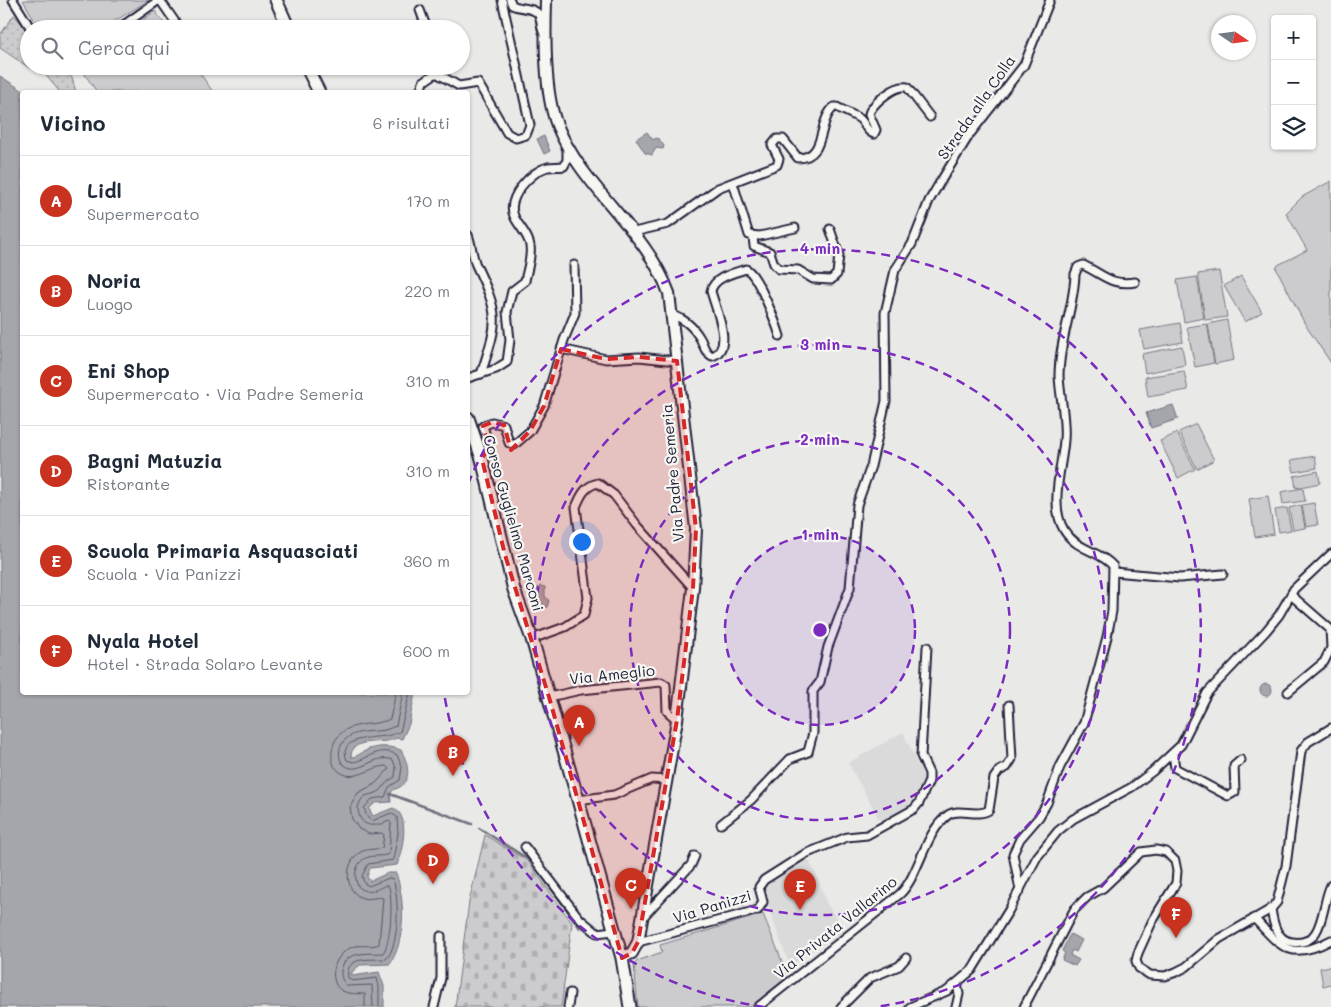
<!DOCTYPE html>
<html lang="it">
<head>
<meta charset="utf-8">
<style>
	body { margin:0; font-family:Mali,sans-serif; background:#f6f6f7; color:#1f2937 }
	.controls { position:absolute; right:15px; top:15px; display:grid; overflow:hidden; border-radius:5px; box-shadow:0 1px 4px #0004 }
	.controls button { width:45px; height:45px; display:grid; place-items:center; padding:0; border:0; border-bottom:1px solid #e0e1e3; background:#fff; color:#1f2937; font:25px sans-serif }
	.compass { position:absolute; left:1211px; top:15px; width:45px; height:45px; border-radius:50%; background:#fff; box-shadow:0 1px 4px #0004; rotate:103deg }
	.you { position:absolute; left:581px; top:541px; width:18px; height:18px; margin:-12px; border:4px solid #fff; border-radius:50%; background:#1a73e8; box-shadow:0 0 0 8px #1a73e833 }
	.badge { display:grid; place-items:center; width:32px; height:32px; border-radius:50%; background:#c8321e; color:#fff; font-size:16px; font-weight:700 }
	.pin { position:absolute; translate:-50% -41px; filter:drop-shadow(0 1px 2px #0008) }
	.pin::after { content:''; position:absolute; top:26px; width:18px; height:15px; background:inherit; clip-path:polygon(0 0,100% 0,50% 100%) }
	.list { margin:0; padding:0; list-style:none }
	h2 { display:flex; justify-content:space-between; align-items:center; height:65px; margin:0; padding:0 20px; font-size:21px }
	h2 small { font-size:16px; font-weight:400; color:#747a83 }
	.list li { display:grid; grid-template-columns:32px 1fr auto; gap:15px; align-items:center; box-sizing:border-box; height:90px; padding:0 20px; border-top:1px solid #e0e1e3 }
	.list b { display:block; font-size:19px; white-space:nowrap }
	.list p { margin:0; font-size:16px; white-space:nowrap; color:#747a83 }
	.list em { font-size:16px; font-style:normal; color:#747a83 }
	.icon { flex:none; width:28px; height:28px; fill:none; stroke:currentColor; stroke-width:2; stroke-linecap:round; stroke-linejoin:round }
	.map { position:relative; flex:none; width:1331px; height:1007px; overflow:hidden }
	.search { position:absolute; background:#fff; box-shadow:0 1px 4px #0004; left:20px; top:20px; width:450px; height:55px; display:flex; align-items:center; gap:12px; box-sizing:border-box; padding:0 18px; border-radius:28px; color:#747a83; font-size:19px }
	.panel { position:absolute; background:#fff; box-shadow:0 1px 4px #0004; left:20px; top:90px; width:450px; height:605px; border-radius:5px }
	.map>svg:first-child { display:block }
	.built { fill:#dadada }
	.grass { fill:url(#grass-dots); stroke:#777784 }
	.cemetery { fill:url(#cemetery-stones); stroke:#777784 }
	.garden { fill:#ccccce; stroke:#777784 }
	.water { fill:#a5a5ac; stroke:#71717f }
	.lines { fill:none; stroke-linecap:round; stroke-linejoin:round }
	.shore { stroke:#565668; stroke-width:1 }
	.stream { stroke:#71717f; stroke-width:2.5 }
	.minor-casing { stroke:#22223b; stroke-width:11 }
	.secondary-casing { stroke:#22223b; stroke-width:14 }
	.primary-casing { stroke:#22223b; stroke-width:15 }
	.minor { stroke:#f6f6f2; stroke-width:7 }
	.secondary { stroke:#f6f6f2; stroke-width:10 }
	.primary { stroke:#f6f6f2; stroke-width:11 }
	.marked { fill:#d62828; fill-opacity:0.2; stroke:#d62828; stroke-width:4; stroke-dasharray:10 6; stroke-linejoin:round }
	.ring { fill:none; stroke:#7b2cbf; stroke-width:2.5; stroke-dasharray:9 6 }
	.labels { text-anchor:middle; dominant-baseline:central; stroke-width:4.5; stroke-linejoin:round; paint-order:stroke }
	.street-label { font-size:15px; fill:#22223b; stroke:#f6f6f2 }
	.centre { fill:#7b2cbf; stroke:#f6f6f2; stroke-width:2.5 }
	.ring-label { font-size:15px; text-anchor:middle; font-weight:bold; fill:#7b2cbf; stroke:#f6f6f2; stroke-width:4.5; stroke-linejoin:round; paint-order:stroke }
</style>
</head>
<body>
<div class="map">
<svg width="1331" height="1007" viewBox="0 0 1331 1007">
	<defs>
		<pattern id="grass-dots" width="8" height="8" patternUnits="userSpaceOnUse" patternTransform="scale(1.25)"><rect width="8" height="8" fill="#ccccce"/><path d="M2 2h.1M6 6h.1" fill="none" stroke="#afafb2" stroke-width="1.8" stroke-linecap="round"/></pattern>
		<pattern id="cemetery-stones" width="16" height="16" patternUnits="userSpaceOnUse" patternTransform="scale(1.25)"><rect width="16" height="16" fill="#ccccce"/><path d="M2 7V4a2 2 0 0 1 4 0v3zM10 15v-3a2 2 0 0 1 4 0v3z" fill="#afafb2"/></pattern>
	</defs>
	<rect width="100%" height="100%" fill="#e9e9e7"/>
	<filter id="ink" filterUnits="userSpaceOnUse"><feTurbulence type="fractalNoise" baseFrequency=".02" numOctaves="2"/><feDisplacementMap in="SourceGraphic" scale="10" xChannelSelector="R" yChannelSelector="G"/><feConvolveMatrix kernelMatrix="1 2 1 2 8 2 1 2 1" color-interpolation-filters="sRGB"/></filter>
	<g filter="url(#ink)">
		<g class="built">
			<path d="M903 732 925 780 921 794 913 805 881 822 848 763Z"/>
			<path d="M808 859 817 876 826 902 844 931 808 953 793 965 788 962 768 906 765 886Z"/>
		</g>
		<path class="grass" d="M14 15 29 32V66H62L72 78 76 92H60L43 72 28 67 0 48V35Z"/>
		<path class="cemetery" d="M485 835 528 861 572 923 561 1007H455L469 902Z"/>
		<g class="garden">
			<path d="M23 0H149L102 29H50L35 21Z"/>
			<path d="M155 11 168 29H130Z"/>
			<path d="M79 66H195L213 92H97Z"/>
			<path d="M1331 181V363L1306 326 1276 268 1278 265 1307 250 1286 213 1302 197Z"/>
			<path d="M1219 271 1227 317 1205 320 1198 274Z"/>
			<path d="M1241 276 1262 312 1245 322 1224 286Z"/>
			<path d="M1197 277 1204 318 1184 322 1177 280Z"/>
			<path d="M1227 320 1234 360 1215 364 1208 324Z"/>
			<path d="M1180 323 1183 342 1144 349 1140 330Z"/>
			<path d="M1207 324 1214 363 1195 367 1187 327Z"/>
			<path d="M1182 346 1185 365 1145 373 1142 354Z"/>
			<path d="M1184 371 1188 390 1148 397 1145 377Z"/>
			<path d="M1196 424 1214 460 1197 469 1179 432Z"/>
			<path d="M1177 433 1195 469 1178 478 1160 441Z"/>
			<path d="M1315 456 1317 468 1294 472 1291 460Z"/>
			<path d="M1318 471 1320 483 1296 488 1294 476Z"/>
			<path d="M1303 488 1305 501 1283 504 1281 492Z"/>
			<path d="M1268 496 1274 534 1255 537 1249 499Z"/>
			<path d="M1314 503 1318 525 1306 527 1302 505Z"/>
			<path d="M1301 505 1305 528 1293 530 1289 508Z"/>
			<path d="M1287 508 1291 530 1279 532 1275 510Z"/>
			<path d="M763 914 786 971 785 979 750 1007H638L634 965 637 961 662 952 660 945Z"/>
			<path d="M1331 966V984L1323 986 1320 968Z"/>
		</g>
		<g class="water">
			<path d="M0 76 25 92H22V692L415 693 409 724 402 739C395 737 393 740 387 741 374 743 351 739 351 757 357 757 359 754 365 751 375 745 391 746 401 750 407 761 413 778 400 787 397 789 392 789 391 794 390 796 391 799 391 802L375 803 369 809 373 816 393 808C411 815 402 851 397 865L370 868 367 877 370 881 388 873H396C405 900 406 939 390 964L360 965 352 972V976L379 972 384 986V1007H0Z"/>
			<path d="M647 132 653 140 656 138 659 139 664 146 663 149 656 148 652 155 645 153 636 139Z"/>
			<path d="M544 136 550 151 544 154 537 139Z"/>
			<path d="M1173 405 1178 419 1151 428 1146 413Z"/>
			<path d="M540 586 545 587V596L549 601 547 607 543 608C536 603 532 592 540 586Z"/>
			<circle cx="1266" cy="690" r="6"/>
			<path d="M1070 934 1082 940 1076 952 1072 950 1070 955 1079 960 1075 966 1062 960 1065 953 1062 951Z"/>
		</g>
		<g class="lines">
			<g class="shore">
				<path d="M365 1007V994C353 993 338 996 334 979 331 964 342 949 356 946 364 945 373 947 379 944L383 898C376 896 368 901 360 897 344 889 345 863 359 853 367 848 374 850 382 848L384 835 382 833 369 834 359 829 352 819 350 807 358 793 375 784 389 769 386 766C368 767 350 787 334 766 331 758 331 751 334 743 345 719 371 728 390 719L396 692"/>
				<path d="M373 1007 372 985 348 986C343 982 341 979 341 972 343 950 367 954 383 953 391 943 393 900 389 887L386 885C375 890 368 896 358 886 353 875 356 860 369 857 376 855 382 857 389 854L391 823 389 821C374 828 359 828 358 808 362 791 371 797 380 791 385 786 385 782 395 777L396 768 393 760C373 752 358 779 342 763 339 758 339 754 340 748 348 728 369 733 385 730 389 729 392 727 396 726L403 692"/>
				<path d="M379 1007V987L377 978 352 981 348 978C344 955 372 960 386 959 400 945 399 897 393 879L389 878 369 886 364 883 362 876 368 864 393 860 398 834 397 817 391 813 372 821 367 817 364 808 372 799 385 797 389 787 400 780 402 767 397 755C378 745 368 760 353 762L347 760C337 737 372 738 385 736 390 736 395 733 400 732L410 692"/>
			</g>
			<g class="stream">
				<path d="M390 794 472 824"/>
				<path d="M479 828 531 861 580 928"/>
			</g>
			<g class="minor-casing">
				<g id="minor">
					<path d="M13 0 31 29"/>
					<path d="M160 0 180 29"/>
					<path d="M510 0 512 5C519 9 535 7 539 15 542 22 540 29 545 35"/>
					<path d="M420 10 427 29"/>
					<path d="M118 29 159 0"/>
					<path d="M219 66 220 67"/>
					<path d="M436 73 459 86 478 83 507 133 516 138 526 135 530 125 502 0"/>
					<path d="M420 92 423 82 436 73 438 66"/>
					<path d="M733 183 749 235 760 236 795 228"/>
					<path d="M634 232 668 224 718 188 777 165 779 159 772 145 777 139H783L798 158C827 158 817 121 834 107H837C844 111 854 115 860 119 866 124 865 131 874 134L876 130 869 114 870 111C876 101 895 85 907 87L930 117"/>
					<path d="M468 235C472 245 472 256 476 265 501 317 498 321 481 374"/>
					<path d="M753 237 754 246 770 252 774 264 779 269 798 270 813 279 831 280 837 274 839 255 830 229"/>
					<path d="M672 315C685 319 694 327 701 340 704 347 705 352 712 356 735 349 715 308 711 291 714 277 734 273 746 269 757 273 776 323 780 336"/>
					<path d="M561 349 606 359 639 357 677 361"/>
					<path d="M468 378 496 369 507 362 510 340 507 312 512 291 525 281C527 270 532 257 530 246 529 235 518 226 514 216 506 198 531 171 548 167 553 166 559 167 564 166L567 160V147"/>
					<path d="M482 459 489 446 483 426 492 422 504 425 509 443 514 445 530 431 544 406 564 340 575 313 574 265"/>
					<path d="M1114 572 1180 578 1223 574"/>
					<path d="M532 639 565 627 584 615 588 598 576 507C581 495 585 486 598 483L614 495 637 525 693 588"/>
					<path d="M1288 692 1324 662 1331 648 1330 629 1291 595"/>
					<path d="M549 697 581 690 661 682 666 685 667 711 677 720"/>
					<path d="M1173 754 1175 768 1228 796 1235 792 1234 766 1241 760"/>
					<path d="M578 800 614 795 652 779 666 780"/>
					<path d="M721 824 751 800 790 759 808 752 813 733V691L820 682 828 647 850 588 857 505 871 466 886 401 885 313 895 270 912 244 929 201 939 184 970 134 1024 65 1050 0"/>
					<path d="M525 847 580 919 597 933 613 931"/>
					<path d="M1020 890 1013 854 1020 839 1039 817 1047 803 1060 767 1084 723 1107 637 1112 611 1113 566C1099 550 1077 551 1064 530 1049 505 1062 468 1064 440 1066 419 1060 397 1059 376 1059 341 1074 308 1075 274L1078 267 1083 265C1104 275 1111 286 1135 282"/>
					<path d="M1271 909C1273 922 1276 940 1292 942 1325 948 1321 904 1331 885"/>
					<path d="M642 918 691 865 695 856"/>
					<path d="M1254 918C1281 947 1290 962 1331 940"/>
					<path d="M638 942 758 910 763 902 759 887 764 880 805 854 847 837 867 835 914 809 919 803 929 781V773L921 756 927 647"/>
					<path d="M434 1007 441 978V936"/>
					<path d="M568 1007 570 993"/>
					<path d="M758 1007 900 894C920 874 924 833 948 815 959 807 977 818 989 810L994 778 999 771 1007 767 1012 759 1009 705"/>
					<path d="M841 1007 870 978 899 966 906 958"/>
					<path d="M910 1007 947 991 972 970 1009 910 1037 857 1058 831 1073 819 1132 787 1153 771 1181 745 1207 693 1266 631 1279 615 1294 589 1331 554"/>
					<path d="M956 1007 959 994 957 984"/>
					<path d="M1024 1007 1074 910 1087 897 1103 888 1141 852 1156 850 1166 852 1175 861 1177 871 1176 883 1152 922 1138 953 1136 961 1139 968 1150 975 1165 976 1176 972 1186 967 1219 939 1271 909 1277 902 1286 866 1301 751 1308 742 1331 728"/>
				</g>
			</g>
			<g class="secondary-casing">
				<path id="secondary" d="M546 0C545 35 544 93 557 125 582 188 645 228 669 293L696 529 693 588 677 720 638 942 632 953 622 958"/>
			</g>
			<g class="primary-casing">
				<g id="primary">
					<path d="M276 0 289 29"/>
					<path d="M306 66 319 92"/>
					<path d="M468 418 482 459 514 590 532 639 577 796 622 958 630 1007"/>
				</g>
			</g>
			<use href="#minor" class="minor"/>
			<use href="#secondary" class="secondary"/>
			<use href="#primary" class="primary"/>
		</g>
	</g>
	<path class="marked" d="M561 349 606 359 639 357 677 361 696 529 693 588 677 720 638 942 632 953 622 958 549 697 505 555 482 459 489 446 483 426 492 422 504 425 511 450 530 431 544 406Z"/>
	<circle cx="820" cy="630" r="95" fill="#7b2cbf" fill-opacity=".12"/>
	<g class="ring">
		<circle cx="820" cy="630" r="95"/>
		<circle cx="820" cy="630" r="190"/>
		<circle cx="820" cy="630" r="285"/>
		<path d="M764 1007A381 381 0 0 1 444 693M468 484A381 381 0 1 1 876 1007"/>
	</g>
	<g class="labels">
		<g class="street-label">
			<text transform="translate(976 107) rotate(-55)">Strada alla Colla</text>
			<text transform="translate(672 473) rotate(-95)">Via Padre Semeria</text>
			<text transform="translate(514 523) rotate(74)">Corso Guglielmo Marconi</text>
			<text transform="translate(612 674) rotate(-6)">Via Ameglio</text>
			<text transform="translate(712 906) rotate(-17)">Via Panizzi</text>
			<text transform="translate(835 927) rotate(-39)">Via Privata Vallarino</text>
		</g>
	</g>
	<circle cx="820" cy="630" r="8" class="centre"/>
	<g class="ring-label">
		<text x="820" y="254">4 min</text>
		<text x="820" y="350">3 min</text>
		<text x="820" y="445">2 min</text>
		<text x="820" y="540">1 min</text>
	</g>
</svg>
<div class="controls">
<button>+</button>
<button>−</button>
<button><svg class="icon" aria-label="layers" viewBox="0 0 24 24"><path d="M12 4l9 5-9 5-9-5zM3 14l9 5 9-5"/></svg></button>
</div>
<svg class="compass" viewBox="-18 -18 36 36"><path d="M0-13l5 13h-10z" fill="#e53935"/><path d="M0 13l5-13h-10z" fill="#747a83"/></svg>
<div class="you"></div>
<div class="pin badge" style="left:579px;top:746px">A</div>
<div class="pin badge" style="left:453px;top:776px">B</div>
<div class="pin badge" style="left:631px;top:909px">C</div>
<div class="pin badge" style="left:433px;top:884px">D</div>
<div class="pin badge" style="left:800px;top:910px">E</div>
<div class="pin badge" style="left:1176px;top:938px">F</div>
<div class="search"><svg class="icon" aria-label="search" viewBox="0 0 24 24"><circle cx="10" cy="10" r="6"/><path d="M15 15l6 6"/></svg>Cerca qui</div>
<section class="panel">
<h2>Vicino<small>6 risultati</small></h2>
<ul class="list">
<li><span class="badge">A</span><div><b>Lidl</b><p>Supermercato</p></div><em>170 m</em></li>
<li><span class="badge">B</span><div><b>Noria</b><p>Luogo</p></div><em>220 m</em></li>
<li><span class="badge">C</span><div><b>Eni Shop</b><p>Supermercato · Via Padre Semeria</p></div><em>310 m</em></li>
<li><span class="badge">D</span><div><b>Bagni Matuzia</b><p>Ristorante</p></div><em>310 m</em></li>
<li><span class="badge">E</span><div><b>Scuola Primaria Asquasciati</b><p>Scuola · Via Panizzi</p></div><em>360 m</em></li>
<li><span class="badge">F</span><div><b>Nyala Hotel</b><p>Hotel · Strada Solaro Levante</p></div><em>600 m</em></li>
</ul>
</section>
</div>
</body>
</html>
